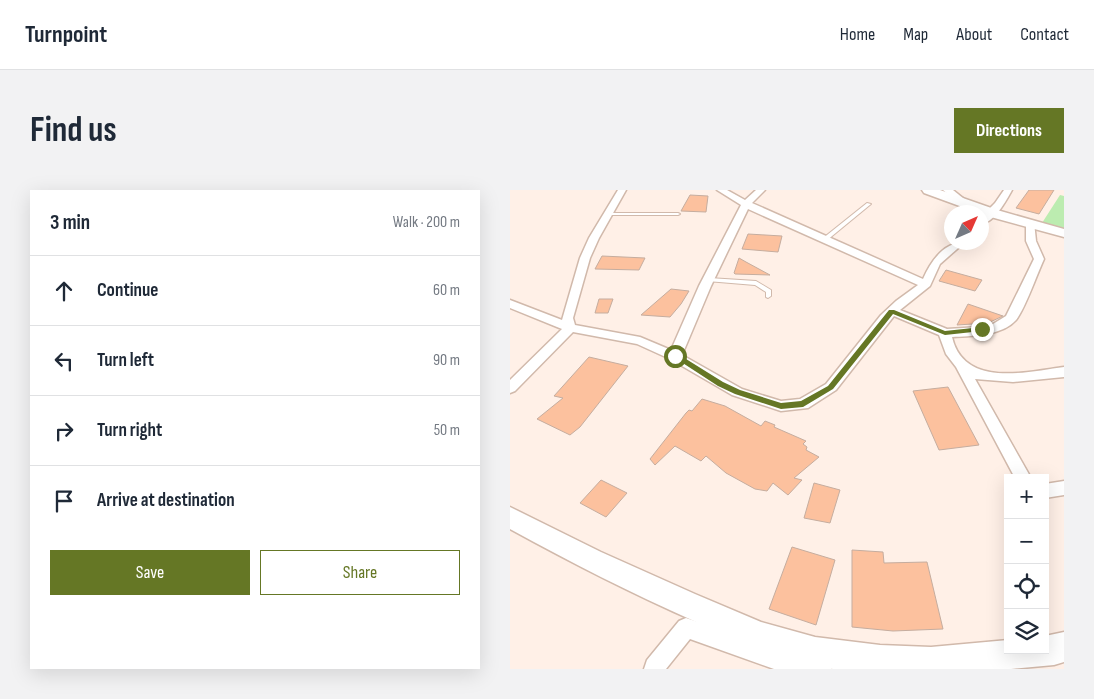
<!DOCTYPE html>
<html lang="en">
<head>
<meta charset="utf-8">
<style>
	body { margin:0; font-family:"Sofia Sans Condensed",sans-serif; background:#f2f2f3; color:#1f2937 }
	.controls { position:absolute; right:15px; bottom:15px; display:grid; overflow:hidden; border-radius:0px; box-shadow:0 5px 20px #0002 }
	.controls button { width:45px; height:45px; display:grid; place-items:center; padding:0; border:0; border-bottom:1px solid #e0e1e3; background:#fff; color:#1f2937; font:25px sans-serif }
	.compass { position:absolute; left:434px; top:15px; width:45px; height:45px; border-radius:50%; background:#fff; box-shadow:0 5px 20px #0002; rotate:45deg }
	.stop { position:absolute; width:15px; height:15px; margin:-11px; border:4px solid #657725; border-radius:50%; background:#fff }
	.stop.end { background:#657725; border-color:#fff; box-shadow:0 1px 5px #0008 }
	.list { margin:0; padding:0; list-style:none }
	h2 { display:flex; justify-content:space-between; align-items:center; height:65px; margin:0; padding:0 20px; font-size:21px }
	h2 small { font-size:16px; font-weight:400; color:#747a83 }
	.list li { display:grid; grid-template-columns:32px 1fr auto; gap:15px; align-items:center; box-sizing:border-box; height:70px; padding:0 20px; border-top:1px solid #e0e1e3 }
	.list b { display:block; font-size:19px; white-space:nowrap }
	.list em { font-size:16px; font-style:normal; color:#747a83 }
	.actions { display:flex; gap:10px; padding:15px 20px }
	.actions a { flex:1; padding:11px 0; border:1px solid #657725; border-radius:0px; text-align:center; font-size:18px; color:#657725 }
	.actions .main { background:#657725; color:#fff }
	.icon { flex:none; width:28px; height:28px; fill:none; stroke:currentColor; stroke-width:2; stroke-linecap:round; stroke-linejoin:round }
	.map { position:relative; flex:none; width:554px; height:479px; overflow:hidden; border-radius:0px }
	header { display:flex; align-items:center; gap:30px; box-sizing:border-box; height:70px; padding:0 25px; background:#fff; border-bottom:1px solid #e0e1e3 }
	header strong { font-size:24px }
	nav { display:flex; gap:28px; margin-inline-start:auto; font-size:18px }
	.intro { display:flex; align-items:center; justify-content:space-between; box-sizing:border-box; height:120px; padding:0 30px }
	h1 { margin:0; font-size:35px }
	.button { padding:12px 22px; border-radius:0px; background:#657725; color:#fff; font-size:18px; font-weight:700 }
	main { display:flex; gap:30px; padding:0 30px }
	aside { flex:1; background:#fff; border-radius:0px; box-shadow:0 5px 20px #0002 }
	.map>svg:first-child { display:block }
	.green { fill:#bcecb0 }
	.building { fill:#fcc19e; stroke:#c5ad9f }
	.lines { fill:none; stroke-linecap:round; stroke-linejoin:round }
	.lane-casing { stroke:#d1b9ab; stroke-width:2 }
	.street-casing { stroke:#d1b9ab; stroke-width:3 }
	.secondary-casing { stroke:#d1b9ab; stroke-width:3 }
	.lane { fill:#fff; fill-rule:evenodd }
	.street { fill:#fff; fill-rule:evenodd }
	.secondary { fill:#fff; fill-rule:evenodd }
	.route { fill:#657725 }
</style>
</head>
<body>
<header>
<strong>Turnpoint</strong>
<nav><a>Home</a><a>Map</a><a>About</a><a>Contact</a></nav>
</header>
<div class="intro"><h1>Find us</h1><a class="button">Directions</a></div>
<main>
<aside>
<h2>3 min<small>Walk · 200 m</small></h2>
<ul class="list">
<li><svg class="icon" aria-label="ahead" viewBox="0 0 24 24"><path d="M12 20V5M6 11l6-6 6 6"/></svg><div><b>Continue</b></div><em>60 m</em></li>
<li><svg class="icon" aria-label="left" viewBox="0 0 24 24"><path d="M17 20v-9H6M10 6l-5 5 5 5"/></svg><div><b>Turn left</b></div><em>90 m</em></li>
<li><svg class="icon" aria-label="right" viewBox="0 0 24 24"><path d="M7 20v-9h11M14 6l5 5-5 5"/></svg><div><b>Turn right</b></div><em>50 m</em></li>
<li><svg class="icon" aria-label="arrive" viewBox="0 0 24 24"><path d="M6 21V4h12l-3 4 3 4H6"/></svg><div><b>Arrive at destination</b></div></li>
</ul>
<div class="actions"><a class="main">Save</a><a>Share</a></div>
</aside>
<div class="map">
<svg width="554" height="479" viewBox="0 0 554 479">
	<rect width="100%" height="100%" fill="#fff0e7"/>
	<path class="green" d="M550 5 554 6V38L532 33Z"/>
	<g class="building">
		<path d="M519 0H544L529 24 506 18Z"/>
		<path d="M180 5 198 6 196 22 171 21Z"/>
		<path d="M238 44 272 46 268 62 232 59Z"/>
		<path d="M92 66 135 68 129 80 85 79Z"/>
		<path d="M229 68 236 72 260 85 225 84 224 83Z"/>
		<path d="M436 80 472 90 465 101 429 91Z"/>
		<path d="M161 99 179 101 171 114 160 127 131 125Z"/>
		<path d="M89 109H103L98 123H85Z"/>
		<path d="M458 114 493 126 478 133 447 135Z"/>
		<path d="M79 167 118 176 70 237 60 245 27 229 53 208 44 206Z"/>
		<path d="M438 197 469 255 429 260 403 201Z"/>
		<path d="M192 209 215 216 251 236 255 231 265 235 264 237 296 251 293 254 297 257 296 260 309 267 284 288 292 290 278 305 263 293 257 301 245 299 216 283 196 266 191 271 165 256 145 275 140 269 176 223 179 220 182 221Z"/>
		<path d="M91 290 117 303 96 327 70 313Z"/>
		<path d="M304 293 330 300 320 333 294 328Z"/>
		<path d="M282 357 325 370 306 435 259 419Z"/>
		<path d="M342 360 373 362 374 373 417 372 433 439 383 441 342 437Z"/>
	</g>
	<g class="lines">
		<g class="lane-casing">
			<g id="lane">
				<path d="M357 13 361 14 316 51H312V49Z"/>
				<path d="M97 23H168L170 24 168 25H97Z"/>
				<path d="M199 88 246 91 261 100V106L258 108 256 107V102L245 95 197 91 196 90Z"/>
			</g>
		</g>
		<g class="street-casing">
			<g id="street">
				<path d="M108 0H116L89 48 80 68 63 128 65 135 130 147 161 160 189 96 231 15 207 0H217L235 10 246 0H255L242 13 413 89C421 71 434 52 455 52L430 74 420 96 390 120 437 139 470 137 483 134 496 126 524 69 516 51V34L521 31 524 32 526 51 534 69C527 84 515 119 506 130 492 146 461 146 442 147 454 198 516 182 554 177V187L503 192 465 189 521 288H505L446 177 436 164 429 145 384 126 326 200 298 218 271 221 222 205 160 169 127 154 63 142 5 201 0 203V190L52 139 0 118V110L52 130 70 68 79 48ZM238 19 408 95 386 111 371 125 316 194 290 209 271 211 232 199 172 165 201 96Z"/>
				<path d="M433 0H443L459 13 457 15H451Z"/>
				<path d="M494 0H502C496 11 485 31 472 34V26L485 13Z"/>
				<path d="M554 291V305L535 308V294Z"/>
				<path d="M176 428 280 463 313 461 320 465 324 472 321 479H264L180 449 156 479H134L137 470 169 431Z"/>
			</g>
		</g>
		<g class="secondary-casing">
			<g id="secondary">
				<path d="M412 0H430L487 20 554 39V47L477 26 414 3Z"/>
				<path d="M0 317 91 362 185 404 251 432 305 447 370 455 421 457 498 450V460H535V446L554 442V472L544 475 501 479H323C274 473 229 451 184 431 121 403 60 372 0 339Z"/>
			</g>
		</g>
		<use href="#lane" class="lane"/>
		<use href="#street" class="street"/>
		<use href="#secondary" class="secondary"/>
	</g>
	<path class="route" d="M379 120H384L435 141 472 137 476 139 472 141 435 145 383 124 323 199 293 217 271 219 225 204 208 196 162 166 168 164 213 192 230 200 271 213 291 211 318 196Z"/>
</svg>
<div class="controls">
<button>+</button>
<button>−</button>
<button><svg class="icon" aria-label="locate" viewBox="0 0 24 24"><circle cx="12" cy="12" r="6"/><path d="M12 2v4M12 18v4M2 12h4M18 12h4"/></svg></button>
<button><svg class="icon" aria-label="layers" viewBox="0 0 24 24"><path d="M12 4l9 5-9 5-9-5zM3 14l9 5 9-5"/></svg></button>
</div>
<svg class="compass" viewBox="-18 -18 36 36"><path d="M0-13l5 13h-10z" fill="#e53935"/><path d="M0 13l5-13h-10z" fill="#747a83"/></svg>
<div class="stop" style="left:165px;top:166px"></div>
<div class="stop end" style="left:472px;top:139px"></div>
</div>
</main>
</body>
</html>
